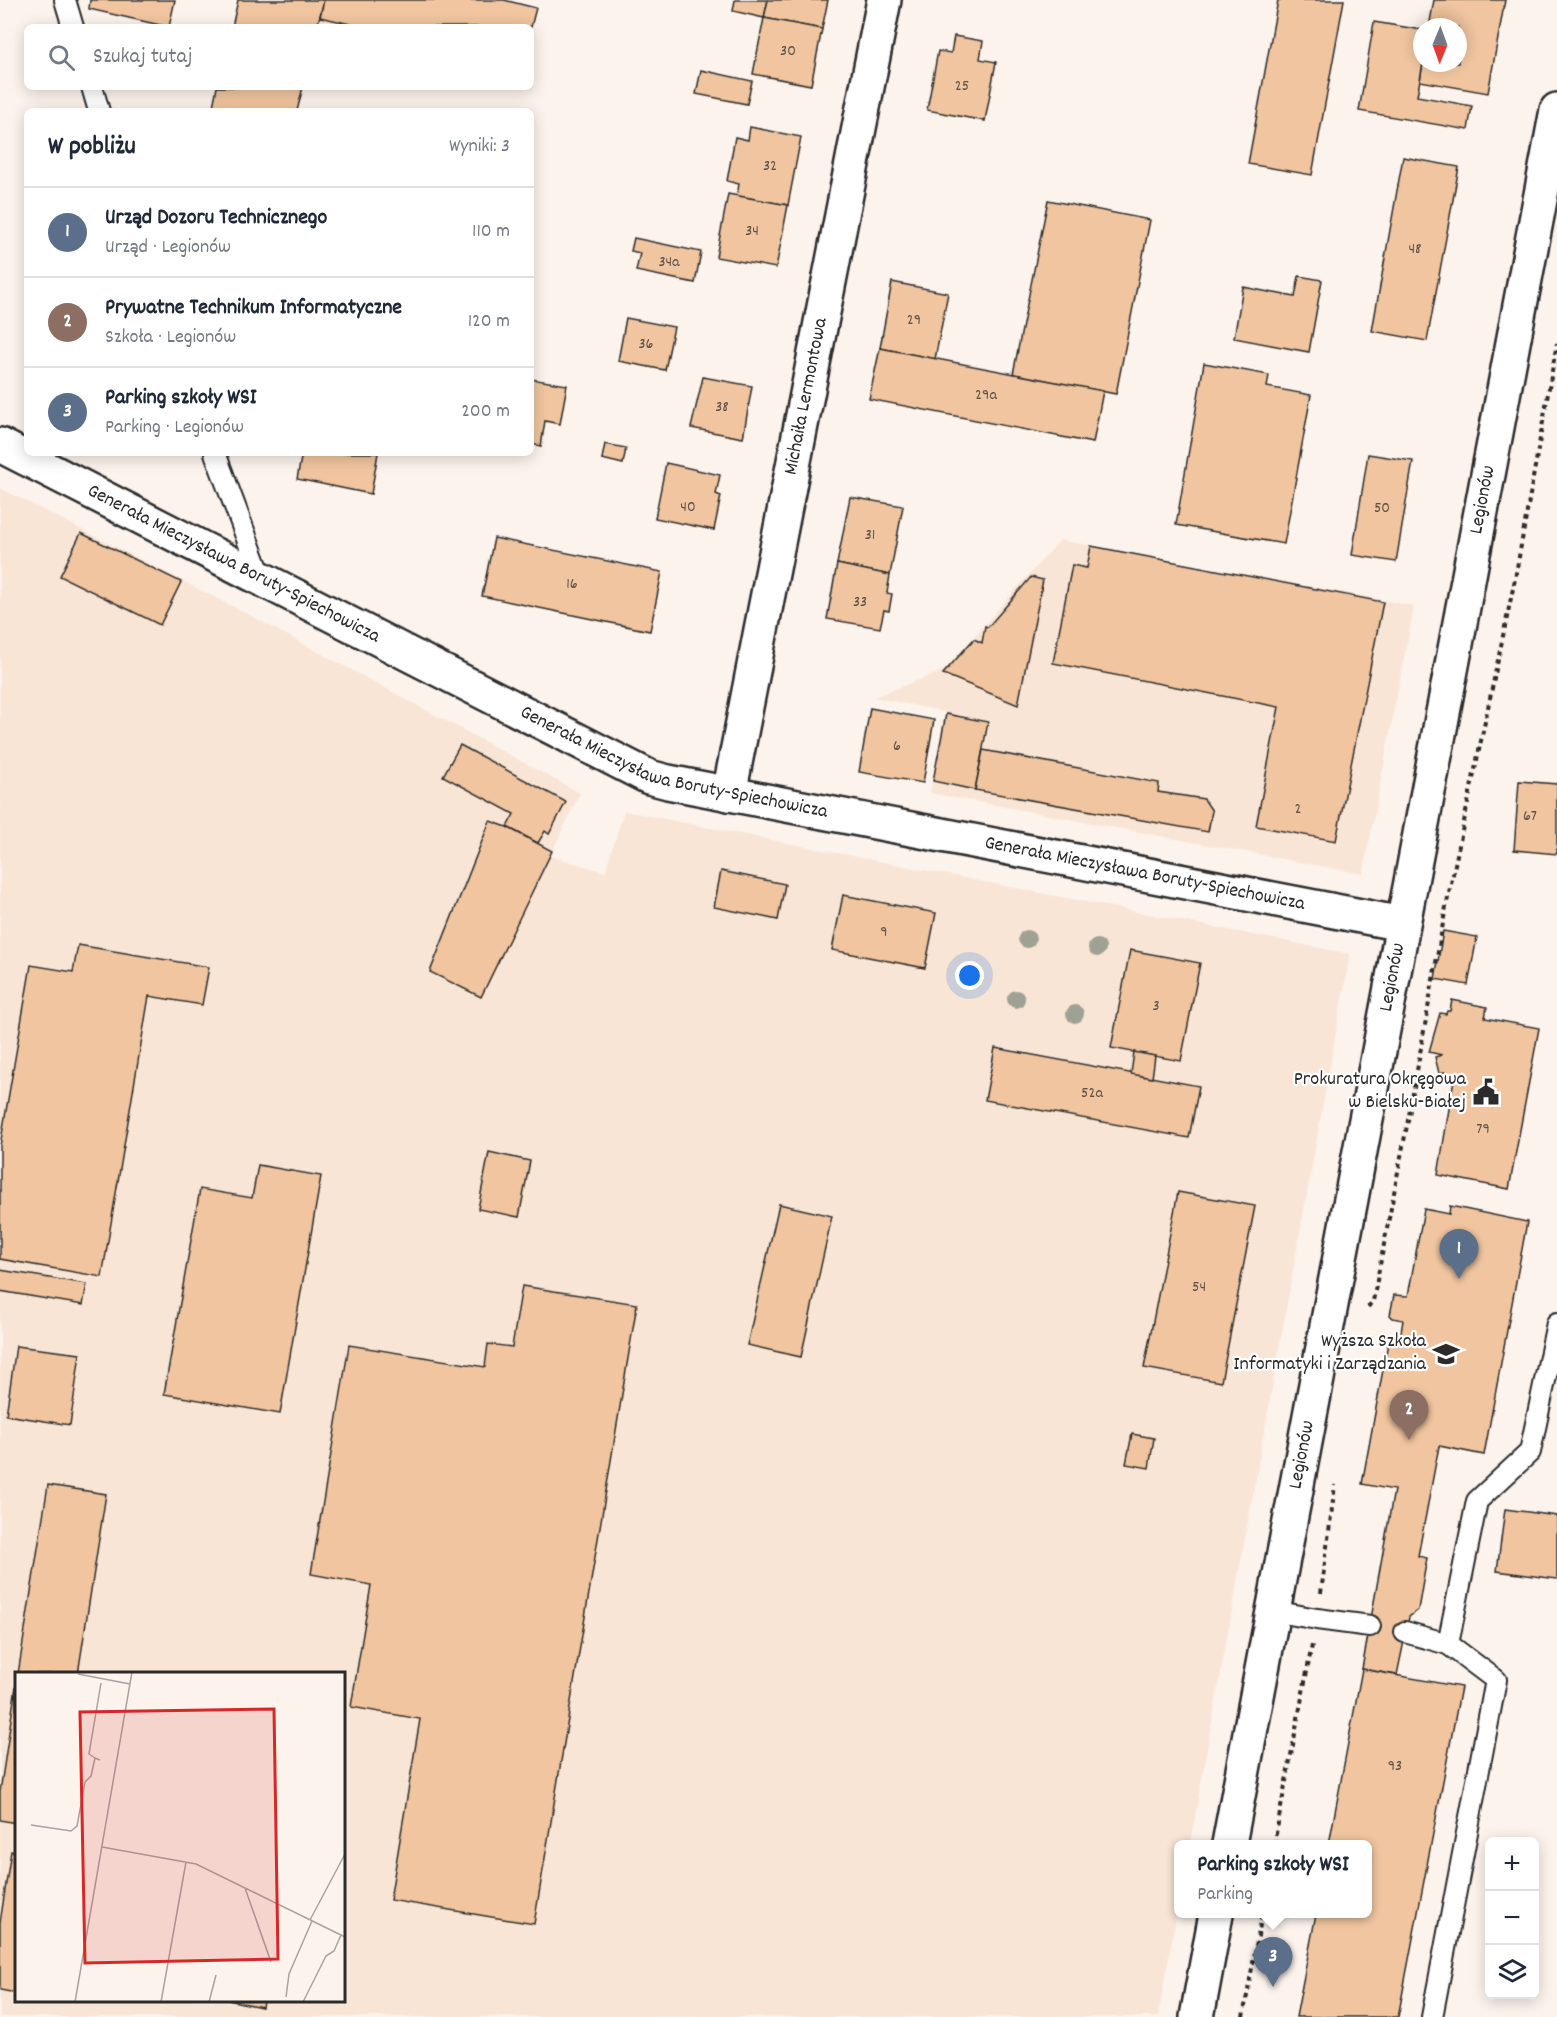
<!DOCTYPE html>
<html lang="pl">
<head>
<meta charset="utf-8">
<style>
	body { margin:0; font-family:Dekko,sans-serif; background:#f2f2f3; color:#1f2937 }
	.controls { position:absolute; right:18px; bottom:18px; display:grid; overflow:hidden; border-radius:9px; box-shadow:0 3px 15px #0003 }
	.controls button { width:54px; height:54px; display:grid; place-items:center; padding:0; border:0; border-bottom:2px solid #e0e1e3; background:#fff; color:#1f2937; font:30px sans-serif }
	.compass { position:absolute; left:1413px; top:18px; width:54px; height:54px; border-radius:50%; background:#fff; box-shadow:0 3px 15px #0003; rotate:181deg }
	.you { position:absolute; left:970px; top:976px; width:21px; height:21px; margin:-15px; border:4px solid #fff; border-radius:50%; background:#1a73e8; box-shadow:0 0 0 9px #1a73e833 }
	.badge { display:grid; place-items:center; width:39px; height:39px; border-radius:50%; background:#db2777; color:#fff; font-size:20px; font-weight:700 }
	.pin { position:absolute; translate:-50% -50px; filter:drop-shadow(0 2px 3px #0008) }
	.pin::after { content:''; position:absolute; top:32px; width:21px; height:18px; background:inherit; clip-path:polygon(0 0,100% 0,50% 100%) }
	.popup { position:absolute; left:1174px; top:1840px; width:198px; height:78px; box-sizing:border-box; display:grid; place-content:center; border-radius:9px; background:#fff; filter:drop-shadow(0 2px 4px #0005); font-size:20px; white-space:nowrap; color:#747a83 }
	.popup b { font-size:22px; color:#1f2937 }
	.popup::after { content:''; position:absolute; left:50%; top:100%; margin-left:-12px; border:12px solid transparent; border-top-color:#fff }
	.list { margin:0; padding:0; list-style:none }
	h2 { display:flex; justify-content:space-between; align-items:center; height:78px; margin:0; padding:0 24px; font-size:26px }
	h2 small { font-size:20px; font-weight:400; color:#747a83 }
	.list li { display:grid; grid-template-columns:39px 1fr auto; gap:18px; align-items:center; box-sizing:border-box; height:90px; padding:0 24px; border-top:2px solid #e0e1e3 }
	.list b { display:block; font-size:22px; white-space:nowrap }
	.list p { margin:0; font-size:20px; white-space:nowrap; color:#747a83 }
	.list em { font-size:20px; font-style:normal; color:#747a83 }
	.icon { flex:none; width:33px; height:33px; fill:none; stroke:currentColor; stroke-width:2; stroke-linecap:round; stroke-linejoin:round }
	.map { position:relative; flex:none; width:1557px; height:2017px; overflow:hidden }
	.search { position:absolute; background:#fff; box-shadow:0 3px 15px #0003; left:24px; top:24px; width:510px; height:66px; display:flex; align-items:center; gap:15px; box-sizing:border-box; padding:0 21px; border-radius:9px; color:#747a83; font-size:22px }
	.panel { position:absolute; background:#fff; box-shadow:0 3px 15px #0003; left:24px; top:108px; width:510px; height:348px; border-radius:9px }
	.map>svg:first-child { display:block }
	.built { fill:#f8e5d5; fill-rule:evenodd }
	.building { fill:#f0c59f; stroke:#2b2b2b; stroke-width:1.5 }
	.lines { fill:none; stroke-linecap:round; stroke-linejoin:round }
	.lane-casing { stroke:#2b2b2b; stroke-width:24 }
	.street-casing { stroke:#2b2b2b; stroke-width:38 }
	.path { stroke:#2b2b2b; stroke-width:4; stroke-dasharray:4.5 4.5; stroke-linecap:butt }
	.lane { stroke:#fff; stroke-width:20 }
	.street { stroke:#fff; stroke-width:33 }
	.tree { fill:#9ea295 }
	.labels { text-anchor:middle; dominant-baseline:central; stroke-width:4.5; stroke-linejoin:round; paint-order:stroke }
	.number-label { font-size:16px; fill:#5c5248 }
	.street-label { font-size:20px; fill:#2b2b2b; stroke:#fff }
	.poi-label { font-size:20px; fill:#2b2b2b; stroke:#fff; text-anchor:end }
	.inset-road { fill:none; stroke:#a8a39f; stroke-width:1.5 }
	.view { fill:#d62828; fill-opacity:0.15; stroke:#d62828; stroke-width:3 }
	.inset-edge { fill:none; stroke:#2b2b2b; stroke-width:3 }
</style>
</head>
<body>
<div class="map">
<svg width="1557" height="2017" viewBox="0 0 1557 2017">
	<rect width="100%" height="100%" fill="#fcf3ec"/>
	<filter id="ink" filterUnits="userSpaceOnUse"><feTurbulence type="fractalNoise" baseFrequency=".0167" numOctaves="2"/><feDisplacementMap in="SourceGraphic" scale="12" xChannelSelector="R" yChannelSelector="G"/><feConvolveMatrix kernelMatrix="1 2 1 2 8 2 1 2 1" color-interpolation-filters="sRGB"/></filter>
	<g filter="url(#ink)">
		<g class="built">
			<path d="M0 488 255 618 580 793 550 856 605 872 624 811 1350 954 1190 1844H1178V1906L1158 2017H0ZM16 1674H344V2000H16Z"/>
			<path d="M1060 540 1414 606 1363 874 930 793 945 712 874 697 943 671Z"/>
		</g>
		<g class="building">
			<path d="M90 0H175L169 27 89 9Z"/>
			<path d="M238 0H324L317 27H232Z"/>
			<path d="M324 0H504L536 8 531 27H363L320 17Z"/>
			<path d="M735 0H768L764 18 733 11Z"/>
			<path d="M768 0H828L822 29 764 18Z"/>
			<path d="M1278 0H1344L1312 175 1248 164Z"/>
			<path d="M1434 0H1505L1488 93 1420 81 1423 63H1458V27H1429Z"/>
			<path d="M764 18 822 29 811 85 753 74Z"/>
			<path d="M1374 22 1422 30 1423 63 1417 96 1472 106 1468 130 1359 111Z"/>
			<path d="M954 36 983 41 980 59 996 62 985 121 927 110 938 51 951 53Z"/>
			<path d="M701 70 752 81 747 104 696 94Z"/>
			<path d="M217 87H303L297 111H212Z"/>
			<path d="M750 127 801 137 788 205 737 196 739 184 727 181 735 137 748 140Z"/>
			<path d="M1403 157 1459 167 1427 341 1372 331Z"/>
			<path d="M728 194 788 205 776 268 716 257Z"/>
			<path d="M1048 200 1150 220 1116 394 1013 374Z"/>
			<path d="M634 238 701 252 695 283 636 271 640 253 631 251Z"/>
			<path d="M1299 276 1322 280 1309 352 1234 338 1243 287 1295 297Z"/>
			<path d="M892 282 948 293 935 359 880 348Z"/>
			<path d="M626 318 674 327 665 370 618 361Z"/>
			<path d="M880 348 1103 391 1093 443 869 399Z"/>
			<path d="M1204 363 1269 375 1267 387 1311 395 1284 544 1176 525Z"/>
			<path d="M703 377 752 386 743 438 691 428Z"/>
			<path d="M531 379 567 385 560 424 545 421 541 446 531 444Z"/>
			<path d="M605 444 626 448 623 464 602 459Z"/>
			<path d="M302 453H378L371 494 297 479Z"/>
			<path d="M1368 454 1413 461 1396 562 1352 555Z"/>
			<path d="M666 463 720 475 716 494 721 496 714 530 655 518Z"/>
			<path d="M850 497 903 506 890 575 837 564Z"/>
			<path d="M81 533 181 582 160 625 60 576Z"/>
			<path d="M494 538 662 572 650 631 482 596Z"/>
			<path d="M1091 546 1383 602 1336 841 1256 826 1279 707 1053 663 1072 565 1087 568Z"/>
			<path d="M837 564 890 575 887 593 892 594 889 611 884 610 880 628 827 619Z"/>
			<path d="M1031 577 1043 580 1018 705 943 674 974 639 982 643 985 626 988 627Z"/>
			<path d="M870 708 934 720 923 783 859 772Z"/>
			<path d="M946 714 988 722 975 790 933 781Z"/>
			<path d="M460 745 566 802 549 834 545 831 538 843 507 827 514 814 443 776Z"/>
			<path d="M983 750 1159 783 1158 792 1204 799 1212 811 1208 832 975 790Z"/>
			<path d="M1519 781 1557 784V854L1514 850Z"/>
			<path d="M490 821 507 827 552 851 481 997 430 972Z"/>
			<path d="M721 871 785 884 778 920 714 907Z"/>
			<path d="M843 895 936 913 925 968 832 950Z"/>
			<path d="M1443 931 1477 937 1468 985 1435 979Z"/>
			<path d="M78 945 209 967 202 1005 149 996 102 1277 0 1259V1146L31 965 73 972Z"/>
			<path d="M1130 950 1200 963 1181 1061 1111 1048Z"/>
			<path d="M1452 1000 1487 1007 1485 1018 1539 1028 1509 1189 1438 1175 1454 1079 1445 1077V1072L1439 1073 1435 1057 1442 1055 1429 1052 1440 1013 1446 1014 1447 1011H1450Z"/>
			<path d="M995 1048 1199 1086 1189 1138 985 1100Z"/>
			<path d="M1134 1052 1155 1056 1152 1078 1131 1074Z"/>
			<path d="M489 1152 530 1161 519 1217 478 1209Z"/>
			<path d="M258 1165 321 1176 280 1414 164 1394 200 1189 252 1198Z"/>
			<path d="M1178 1192 1255 1206 1221 1382 1144 1368Z"/>
			<path d="M779 1204 832 1216 801 1357 747 1345Z"/>
			<path d="M1450 1206 1527 1222 1484 1455 1439 1446 1418 1556 1427 1558 1418 1610 1409 1617 1397 1675 1362 1669 1394 1490 1362 1484 1389 1337 1400 1339 1403 1320 1393 1318 1390 1315 1394 1295 1408 1296 1424 1209 1449 1214Z"/>
			<path d="M0 1270 87 1284 83 1305 0 1291Z"/>
			<path d="M522 1286 637 1304 534 1924 390 1900 420 1719 351 1707 371 1585 311 1574 349 1345 485 1367 488 1344 512 1347Z"/>
			<path d="M16 1346 80 1354 70 1425 6 1415Z"/>
			<path d="M1132 1434 1154 1438 1149 1468 1126 1464Z"/>
			<path d="M48 1485 106 1494 78 1674H18Z"/>
			<path d="M1505 1509 1557 1516V1579L1497 1571Z"/>
			<path d="M1362 1669 1461 1687 1398 2017H1296L1316 1914H1368V1844H1329Z"/>
			<path d="M16 1686V1823L0 1820V1792Z"/>
			<path d="M11 1851 16 1852V1993L0 1990V1923Z"/>
			<path d="M228 2000H263L262 2007Z"/>
		</g>
		<g class="lines">
			<g class="lane-casing">
				<g id="lane">
					<path d="M65 0 73 27"/>
					<path d="M92 87 99 111"/>
					<path d="M215 453 262 579"/>
					<path d="M1273 1611 1317 1619 1370 1626"/>
					<path d="M1405 1632 1448 1644 1477 1501 1530 1452 1557 1323"/>
					<path d="M1432 2017 1496 1680 1448 1644"/>
				</g>
			</g>
			<g class="street-casing">
				<g id="street">
					<path id="s1" d="M0 445 649 777 668 782 1402 924"/>
					<path id="s2" d="M729 794 884 0"/>
					<path id="s3" d="M1229 1844 1557 110"/>
					<path d="M1197 2017 1216 1914"/>
				</g>
			</g>
			<g class="path">
				<path d="M1368 1307 1373 1301 1410 1110 1445 912 1515 579 1557 343"/>
				<path d="M1321 1593 1335 1485"/>
				<path d="M1274 1844 1312 1645"/>
				<path d="M1243 2017 1262 1914"/>
			</g>
			<use href="#lane" class="lane"/>
			<use href="#street" class="street"/>
		</g>
		<g class="tree">
			<circle cx="1027" cy="939" r="9"/>
			<circle cx="1097" cy="948" r="9"/>
			<circle cx="1016" cy="999" r="9"/>
			<circle cx="1075" cy="1014" r="9"/>
		</g>
	</g>
	<defs>
		<g id="civic-bare" transform="scale(2.07)"><path d="M-.6-6.5H3V-4.5H.6V-3L4-1V1h2V6H-6V1h2V-1L-.6-3ZM-1.2 2.5V6h2.4V2.5Z" fill="#2b2b2b" stroke="#fff" stroke-width="2.5" paint-order="stroke"/></g>
		<g id="university-bare" transform="scale(2.07)"><path d="M0-5L7-2L0 1L-7-2ZM-4 1L0 2.5L4 1V4Q0 6-4 4Z" fill="#2b2b2b" stroke="#fff" stroke-width="2.5" paint-order="stroke"/></g>
	</defs>
	<g fill-rule="evenodd">
		<use href="#civic-bare" x="1486" y="1092"/>
		<use href="#university-bare" x="1446" y="1354"/>
	</g>
	<g class="labels">
		<g class="number-label">
			<text x="788" y="51">30</text>
			<text x="962" y="86">25</text>
			<text x="770" y="166">32</text>
			<text x="752" y="231">34</text>
			<text x="1415" y="249">48</text>
			<text x="669" y="262">34a</text>
			<text x="914" y="320">29</text>
			<text x="646" y="344">36</text>
			<text x="986" y="395">29a</text>
			<text x="722" y="407">38</text>
			<text x="688" y="507">40</text>
			<text x="1382" y="508">50</text>
			<text x="870" y="535">31</text>
			<text x="572" y="584">16</text>
			<text x="860" y="602">33</text>
			<text x="897" y="746">6</text>
			<text x="1298" y="809">2</text>
			<text x="1530" y="816">67</text>
			<text x="884" y="932">9</text>
			<text x="1156" y="1006">3</text>
			<text x="1092" y="1093">52a</text>
			<text x="1483" y="1129">79</text>
			<text x="1199" y="1287">54</text>
			<text x="1395" y="1766">93</text>
		</g>
		<g class="street-label">
			<text stroke="none"><textPath href="#s2" startOffset="405">Michaiła Lermontowa</textPath></text>
			<text stroke="none"><textPath href="#s3" startOffset="1368">Legionów</textPath></text>
			<text stroke="none"><textPath href="#s1" startOffset="262">Generała Mieczysława Boruty-Spiechowicza</textPath></text>
			<text stroke="none"><textPath href="#s1" startOffset="748">Generała Mieczysława Boruty-Spiechowicza</textPath></text>
			<text stroke="none"><textPath href="#s1" startOffset="1234">Generała Mieczysława Boruty-Spiechowicza</textPath></text>
			<text stroke="none"><textPath href="#s3" startOffset="882">Legionów</textPath></text>
			<text stroke="none"><textPath href="#s3" startOffset="396">Legionów</textPath></text>
		</g>
		<g class="poi-label">
			<text x="1466" y="1080">Prokuratura Okręgowa<tspan x="1466" dy="23">w Bielsku-Białej</tspan></text>
			<text x="1426" y="1342">Wyższa Szkoła<tspan x="1426" dy="23">Informatyki i Zarządzania</tspan></text>
		</g>
	</g>
	<g transform="translate(15 1672)">
		<rect width="330" height="330" fill="#fcf3ec"/>
		<path class="inset-road" d="M63 2 115 12M80 86 74 82 86 11M16 153 56 159 62 154 70 110 76 104 80 86 85 88M87 175 181 192 330 265M230 216 256 290M295 248 330 182M271 325 274 302 297 249M60 330 117 0M146 330 171 190M194 330 201 303M288 330 311 284 319 279 326 263"/>
		<path class="view" d="M259 37 263 287 70 291 65 40Z"/>
		<rect width="330" height="330" class="inset-edge"/>
	</g>
</svg>
<div class="controls">
<button>+</button>
<button>−</button>
<button><svg class="icon" aria-label="layers" viewBox="0 0 24 24"><path d="M12 4l9 5-9 5-9-5zM3 14l9 5 9-5"/></svg></button>
</div>
<svg class="compass" viewBox="-18 -18 36 36"><path d="M0-13l5 13h-10z" fill="#e53935"/><path d="M0 13l5-13h-10z" fill="#747a83"/></svg>
<div class="you"></div>
<div class="pin badge" style="left:1459px;top:1279px;background:#5c6f8a">1</div>
<div class="pin badge" style="left:1409px;top:1440px;background:#8d6e63">2</div>
<div class="pin badge" style="left:1273px;top:1987px;background:#5c6f8a">3</div>
<div class="popup"><b>Parking szkoły WSI</b>Parking</div>
<div class="search"><svg class="icon" aria-label="search" viewBox="0 0 24 24"><circle cx="10" cy="10" r="6"/><path d="M15 15l6 6"/></svg>Szukaj tutaj</div>
<section class="panel">
<h2>W pobliżu<small>Wyniki: 3</small></h2>
<ul class="list">
<li><span class="badge" style="background:#5c6f8a">1</span><div><b>Urząd Dozoru Technicznego</b><p>Urząd · Legionów</p></div><em>110 m</em></li>
<li><span class="badge" style="background:#8d6e63">2</span><div><b>Prywatne Technikum Informatyczne</b><p>Szkoła · Legionów</p></div><em>120 m</em></li>
<li><span class="badge" style="background:#5c6f8a">3</span><div><b>Parking szkoły WSI</b><p>Parking · Legionów</p></div><em>200 m</em></li>
</ul>
</section>
</div>
</body>
</html>
